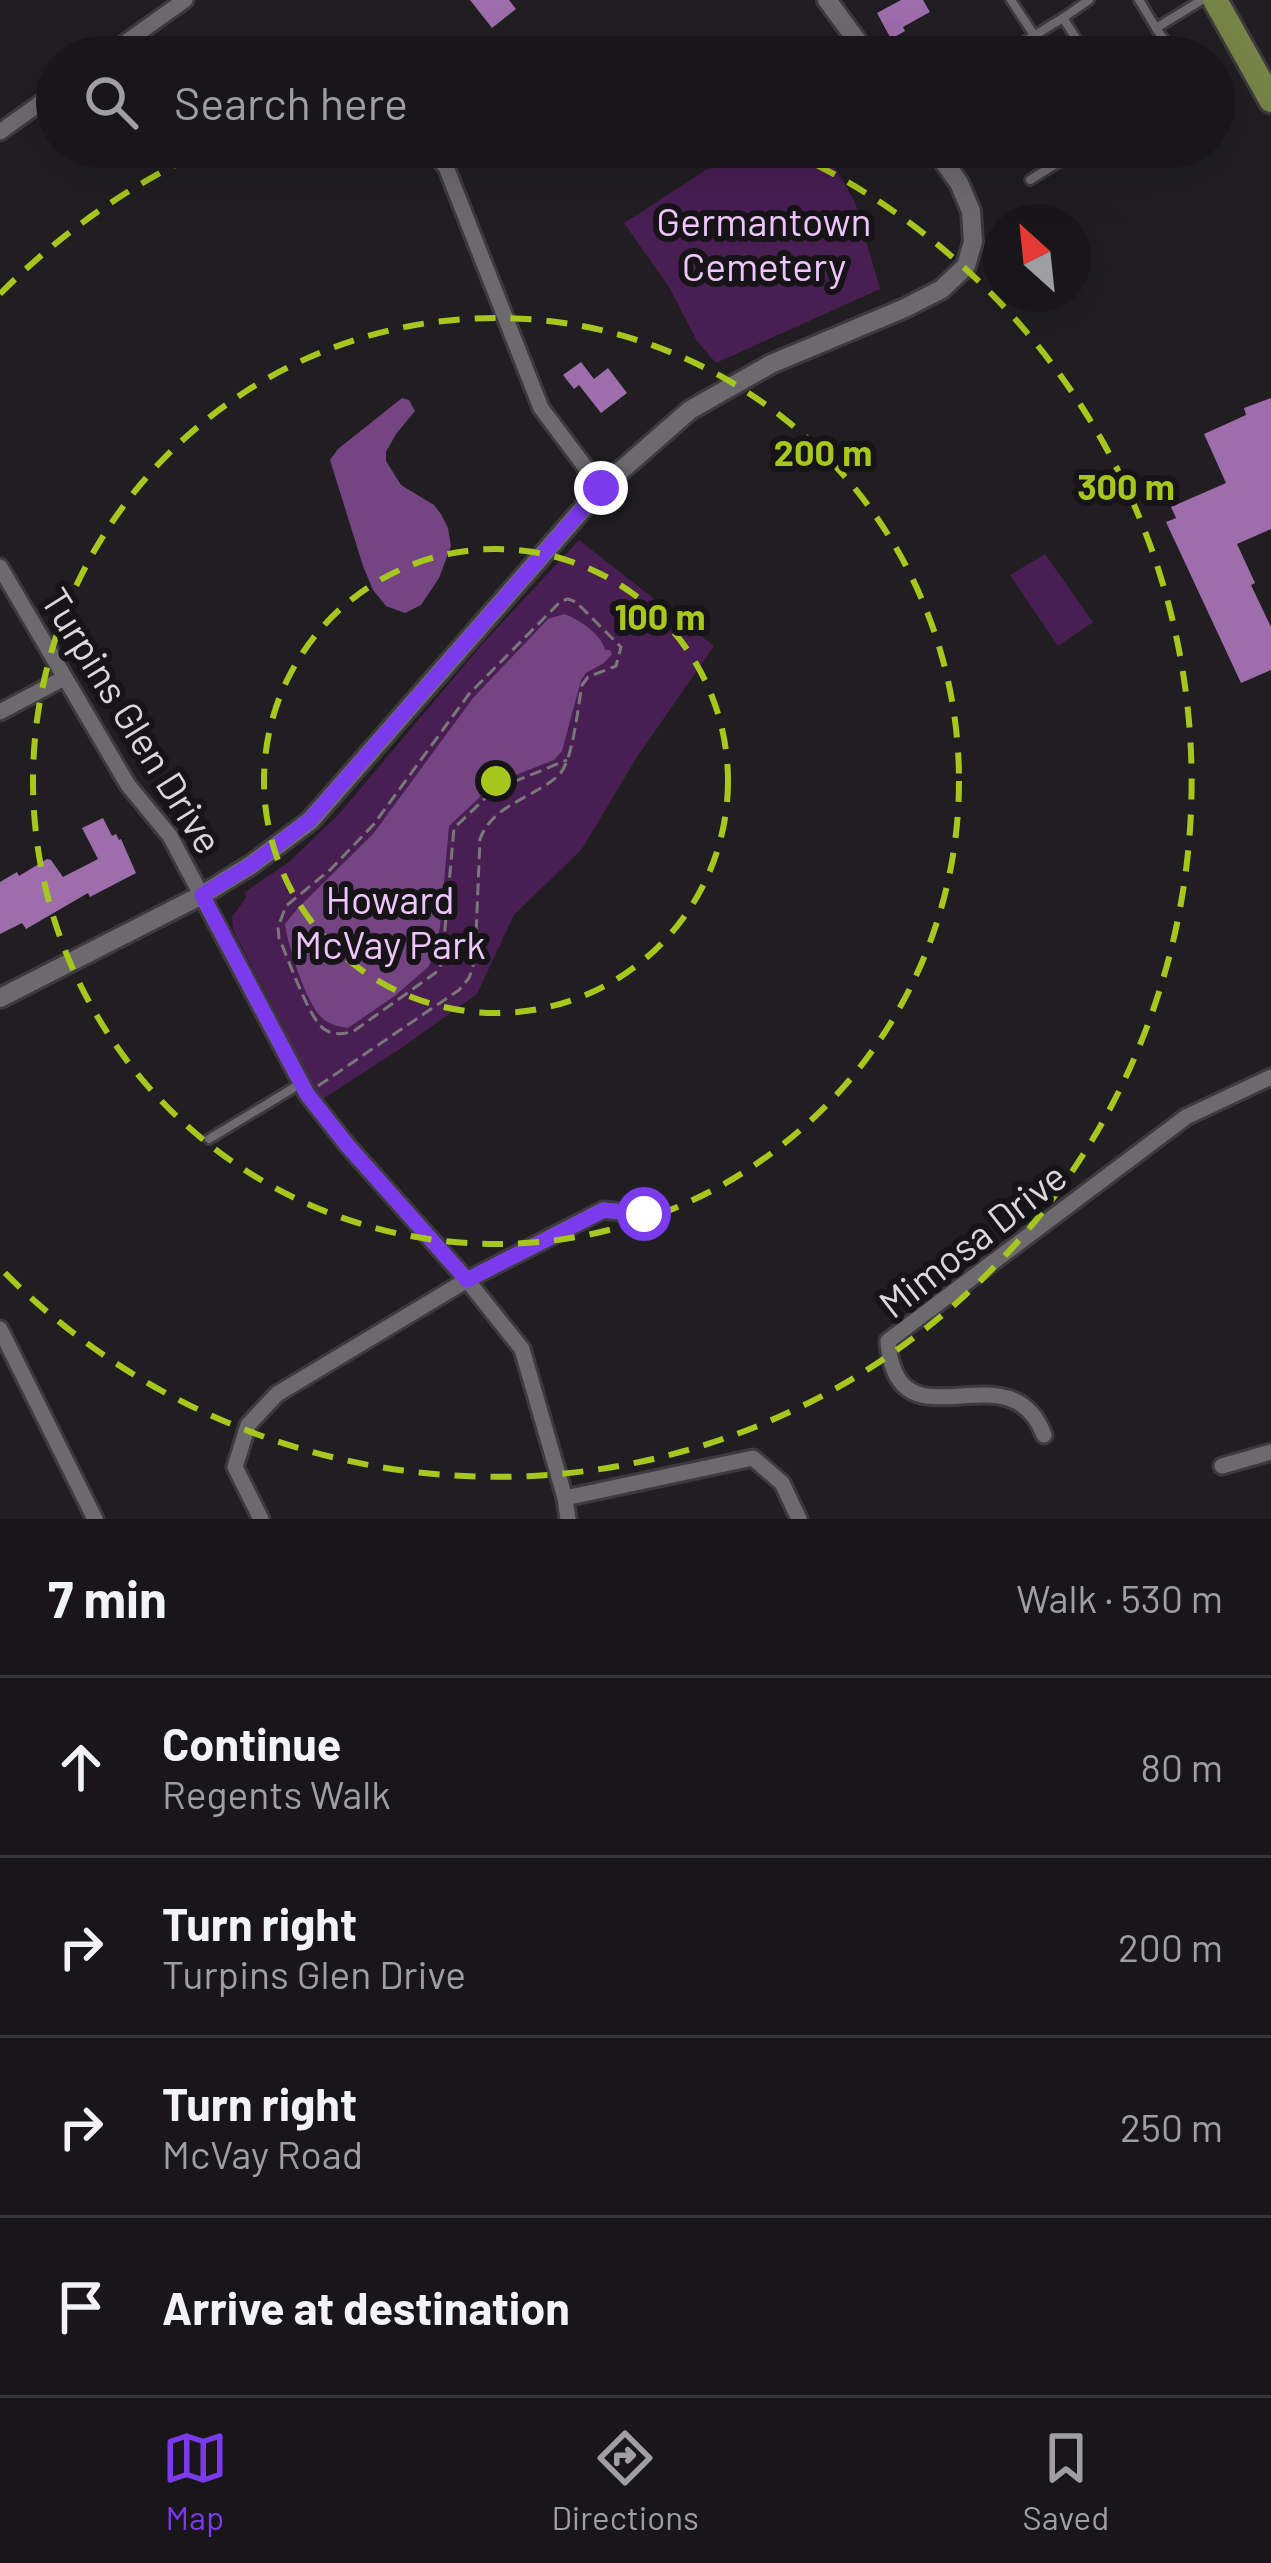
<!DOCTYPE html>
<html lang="en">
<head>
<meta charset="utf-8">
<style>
	body { margin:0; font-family:Barlow,sans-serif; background:#211f22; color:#f1f3f6 }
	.compass { position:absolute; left:983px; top:204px; width:108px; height:108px; border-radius:50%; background:#181619; box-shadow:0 12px 48px #0002; rotate:333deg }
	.stop { position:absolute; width:36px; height:36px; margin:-27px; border:9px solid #7c3aed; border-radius:50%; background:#fff }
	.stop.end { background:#7c3aed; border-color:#fff; box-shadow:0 3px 12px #0008 }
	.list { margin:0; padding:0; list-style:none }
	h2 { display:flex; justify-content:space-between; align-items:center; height:156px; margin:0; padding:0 48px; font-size:51px }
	h2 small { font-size:39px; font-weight:400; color:#9f9fa2 }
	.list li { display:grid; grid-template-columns:78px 1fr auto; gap:36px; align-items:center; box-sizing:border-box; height:180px; padding:0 48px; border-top:3px solid #363538 }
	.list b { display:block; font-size:45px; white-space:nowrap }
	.list p { margin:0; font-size:39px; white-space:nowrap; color:#9f9fa2 }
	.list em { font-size:39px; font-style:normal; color:#9f9fa2 }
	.icon { flex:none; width:66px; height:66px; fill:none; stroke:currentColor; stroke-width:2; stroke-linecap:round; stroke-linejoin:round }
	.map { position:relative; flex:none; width:1271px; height:1519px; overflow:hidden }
	.search { position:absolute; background:#181619; box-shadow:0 12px 48px #0002; left:36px; right:36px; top:36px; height:132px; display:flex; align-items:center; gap:30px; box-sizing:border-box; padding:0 42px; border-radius:66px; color:#9f9fa2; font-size:45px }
	.sheet { height:876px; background:#181619 }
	nav { display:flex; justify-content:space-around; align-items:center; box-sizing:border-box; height:168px; border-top:3px solid #363538; background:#181619; font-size:33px; color:#9f9fa2 }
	nav a { display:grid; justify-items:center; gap:6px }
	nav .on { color:#7c3aed }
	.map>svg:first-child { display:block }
	.green { fill:#481e53 }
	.water { fill:#744582 }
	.building { fill:#9e6dac }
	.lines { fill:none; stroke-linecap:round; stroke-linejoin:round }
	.service-casing { stroke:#3c3a3d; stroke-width:14 }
	.minor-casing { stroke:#3c3a3d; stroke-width:21 }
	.tertiary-casing { stroke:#3c3a3d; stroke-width:24 }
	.primary-casing { stroke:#3c3a3d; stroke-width:30 }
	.path { stroke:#79777a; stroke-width:3; stroke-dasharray:12 6; stroke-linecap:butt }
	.service { stroke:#6d6a6e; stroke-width:8 }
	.minor { stroke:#6d6a6e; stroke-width:15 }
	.tertiary { stroke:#6d6a6e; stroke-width:18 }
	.primary { stroke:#778347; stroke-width:24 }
	.route { stroke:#7c3aed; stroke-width:15 }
	.ring { fill:none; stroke:#a7c71e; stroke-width:6; stroke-dasharray:21 15 }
	.labels { text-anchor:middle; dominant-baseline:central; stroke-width:12; stroke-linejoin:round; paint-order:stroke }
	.park-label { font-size:39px; fill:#efc6fb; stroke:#171418 }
	.street-label { font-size:39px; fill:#d9d7da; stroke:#171418 }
	.centre { fill:#a7c71e; stroke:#171418; stroke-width:6 }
	.ring-label { font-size:36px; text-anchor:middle; font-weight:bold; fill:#a7c71e; stroke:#171418; stroke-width:12; stroke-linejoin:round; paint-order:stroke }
</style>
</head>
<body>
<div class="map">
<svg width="1271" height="1519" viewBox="0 0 1271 1519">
	<rect width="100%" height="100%" fill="#201e21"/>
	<g class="green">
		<path d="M746 147H823L855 202 880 289 716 363 697 341 669 287 624 223 706 170 726 162Z"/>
		<path d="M579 540 714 646 635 760 582 849 514 915 477 994 400 1049 321 1100 233 930 232 917 246 898 245 892 289 862 339 814 484 642Z"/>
		<path d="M1045 554 1093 622 1058 646 1010 575Z"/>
	</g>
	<g class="water">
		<path d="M402 398 409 400 415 411 396 434 386 452V461L401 485 434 505 441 514 448 528 451 546 439 578 421 605 405 613 386 606 373 590 363 566 330 460 338 449Z"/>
		<path d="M564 614C579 619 602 635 605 650H610L612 654 604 663 586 673 581 680 562 751 554 760 495 783 449 826 440 927 434 956 428 967 396 995 348 1028C339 1027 328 1024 321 1017 307 1004 287 944 285 924L298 908 373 834 473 698 548 619Z"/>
	</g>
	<g class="building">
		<path d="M470 0H509L516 9 492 28Z"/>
		<path d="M901 0H923L930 12 903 27 905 31 891 39 877 13Z"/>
		<path d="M581 362 594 379 608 368 627 393 601 413 579 385 574 389 563 375Z"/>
		<path d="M1271 398V529L1237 544 1255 583 1251 585 1271 627V670L1241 683 1166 522 1176 518 1171 507 1226 483 1204 434 1246 415 1244 408Z"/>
		<path d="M103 818 112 836 116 834 119 840 121 839 136 873 90 897 88 893 26 929 22 923 0 934V882L17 872 19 876 47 859 51 860 63 877 98 859 82 828Z"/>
	</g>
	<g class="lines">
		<g class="service-casing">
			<g id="service">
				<path d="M1011 0 1034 35"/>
				<path d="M1139 0 1156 28 1202 0"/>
				<path d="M1063 18 1089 0"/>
				<path d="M1156 28 1171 50 1159 57"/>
				<path d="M999 57 1063 18 1088 57"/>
				<path d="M1030 180 1083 147"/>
				<path d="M209 1139 300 1084"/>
			</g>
		</g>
		<g class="minor-casing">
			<g id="minor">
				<path d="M105 57 185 0"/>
				<path d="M0 132 57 91"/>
				<path d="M428 147 446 167 541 408 601 488"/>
				<path d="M0 567 128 785 170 836 307 1094 347 1145 467 1280 522 1349 565 1498 568 1519"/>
				<path d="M0 712 64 678"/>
				<path d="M0 1329 95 1519"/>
				<path d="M1044 1435C1009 1343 896 1455 888 1341L1186 1117 1271 1077"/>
				<path d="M1222 1466 1271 1452"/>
				<path d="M565 1498 753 1458 782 1483 799 1519"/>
				<path d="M261 1519 235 1467 248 1425 277 1394 467 1280 603 1210 644 1214"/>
			</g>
		</g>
		<g class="tertiary-casing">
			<g id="tertiary">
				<path d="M827 0 869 57"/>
				<path d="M0 998 202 895 251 865 310 821 601 488 690 410 771 364 905 308 942 289 966 266 973 242 971 211 959 183 933 147"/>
			</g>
		</g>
		<g class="primary-casing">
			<path id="primary" d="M1215 0 1271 100"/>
		</g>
		<path class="path" d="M318 1086 459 990 469 978 475 960 480 839C493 804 534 798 559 775 573 761 578 706 582 685L588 677 616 666 621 647 576 602 568 599 561 601 469 694 374 824 331 869 286 906 278 927 279 938C288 958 309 1019 324 1029 334 1036 344 1034 354 1031L438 971 442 962 454 828 494 790 567 760"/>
		<use href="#service" class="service"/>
		<use href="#minor" class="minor"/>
		<use href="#tertiary" class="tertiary"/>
		<use href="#primary" class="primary"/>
	</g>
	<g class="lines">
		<path class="route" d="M601 488 310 820 251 865 202 895 307 1094 347 1145 467 1280 604 1210 644 1214"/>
	</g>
	<g class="ring">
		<circle cx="496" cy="781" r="232"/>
		<circle cx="496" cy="781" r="463"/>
		<path d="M0 294A695 695 0 0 1 208 149M784 149A695 695 0 1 1 0 1268"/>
	</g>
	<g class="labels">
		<g class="park-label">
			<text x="764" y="220">Germantown<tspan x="764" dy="45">Cemetery</tspan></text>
			<text x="390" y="898">Howard<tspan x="390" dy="45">McVay Park</tspan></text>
		</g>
		<g class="street-label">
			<text transform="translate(133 720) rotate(58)">Turpins Glen Drive</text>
			<text transform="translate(972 1239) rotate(-38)">Mimosa Drive</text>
		</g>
	</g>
	<circle cx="496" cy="781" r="18" class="centre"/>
	<g class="ring-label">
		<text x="823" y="466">200 m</text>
		<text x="1126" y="500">300 m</text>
		<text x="660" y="630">100 m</text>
	</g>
</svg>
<svg class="compass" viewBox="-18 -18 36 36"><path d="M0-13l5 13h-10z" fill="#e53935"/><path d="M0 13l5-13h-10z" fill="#9f9fa2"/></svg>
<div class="stop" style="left:644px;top:1214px"></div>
<div class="stop end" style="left:601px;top:488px"></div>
<div class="search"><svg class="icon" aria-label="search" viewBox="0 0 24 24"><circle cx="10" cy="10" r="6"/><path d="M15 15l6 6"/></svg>Search here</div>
</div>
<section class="sheet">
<h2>7 min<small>Walk · 530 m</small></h2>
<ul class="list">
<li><svg class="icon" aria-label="ahead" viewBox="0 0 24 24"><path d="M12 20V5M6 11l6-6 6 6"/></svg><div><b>Continue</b><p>Regents Walk</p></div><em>80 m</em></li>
<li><svg class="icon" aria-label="right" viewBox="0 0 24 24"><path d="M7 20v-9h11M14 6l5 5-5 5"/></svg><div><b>Turn right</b><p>Turpins Glen Drive</p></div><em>200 m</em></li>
<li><svg class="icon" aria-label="right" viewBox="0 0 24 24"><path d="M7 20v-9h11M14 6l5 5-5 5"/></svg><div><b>Turn right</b><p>McVay Road</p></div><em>250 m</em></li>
<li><svg class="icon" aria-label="arrive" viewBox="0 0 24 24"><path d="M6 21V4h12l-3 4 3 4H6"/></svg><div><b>Arrive at destination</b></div></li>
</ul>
</section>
<nav>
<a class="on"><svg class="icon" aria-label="map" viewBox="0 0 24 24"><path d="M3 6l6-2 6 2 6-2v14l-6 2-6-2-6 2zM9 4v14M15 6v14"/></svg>Map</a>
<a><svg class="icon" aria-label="directions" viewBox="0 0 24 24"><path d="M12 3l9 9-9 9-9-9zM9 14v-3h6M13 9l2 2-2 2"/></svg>Directions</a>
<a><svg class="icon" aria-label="saved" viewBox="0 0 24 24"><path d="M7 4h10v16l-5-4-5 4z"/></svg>Saved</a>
</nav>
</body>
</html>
